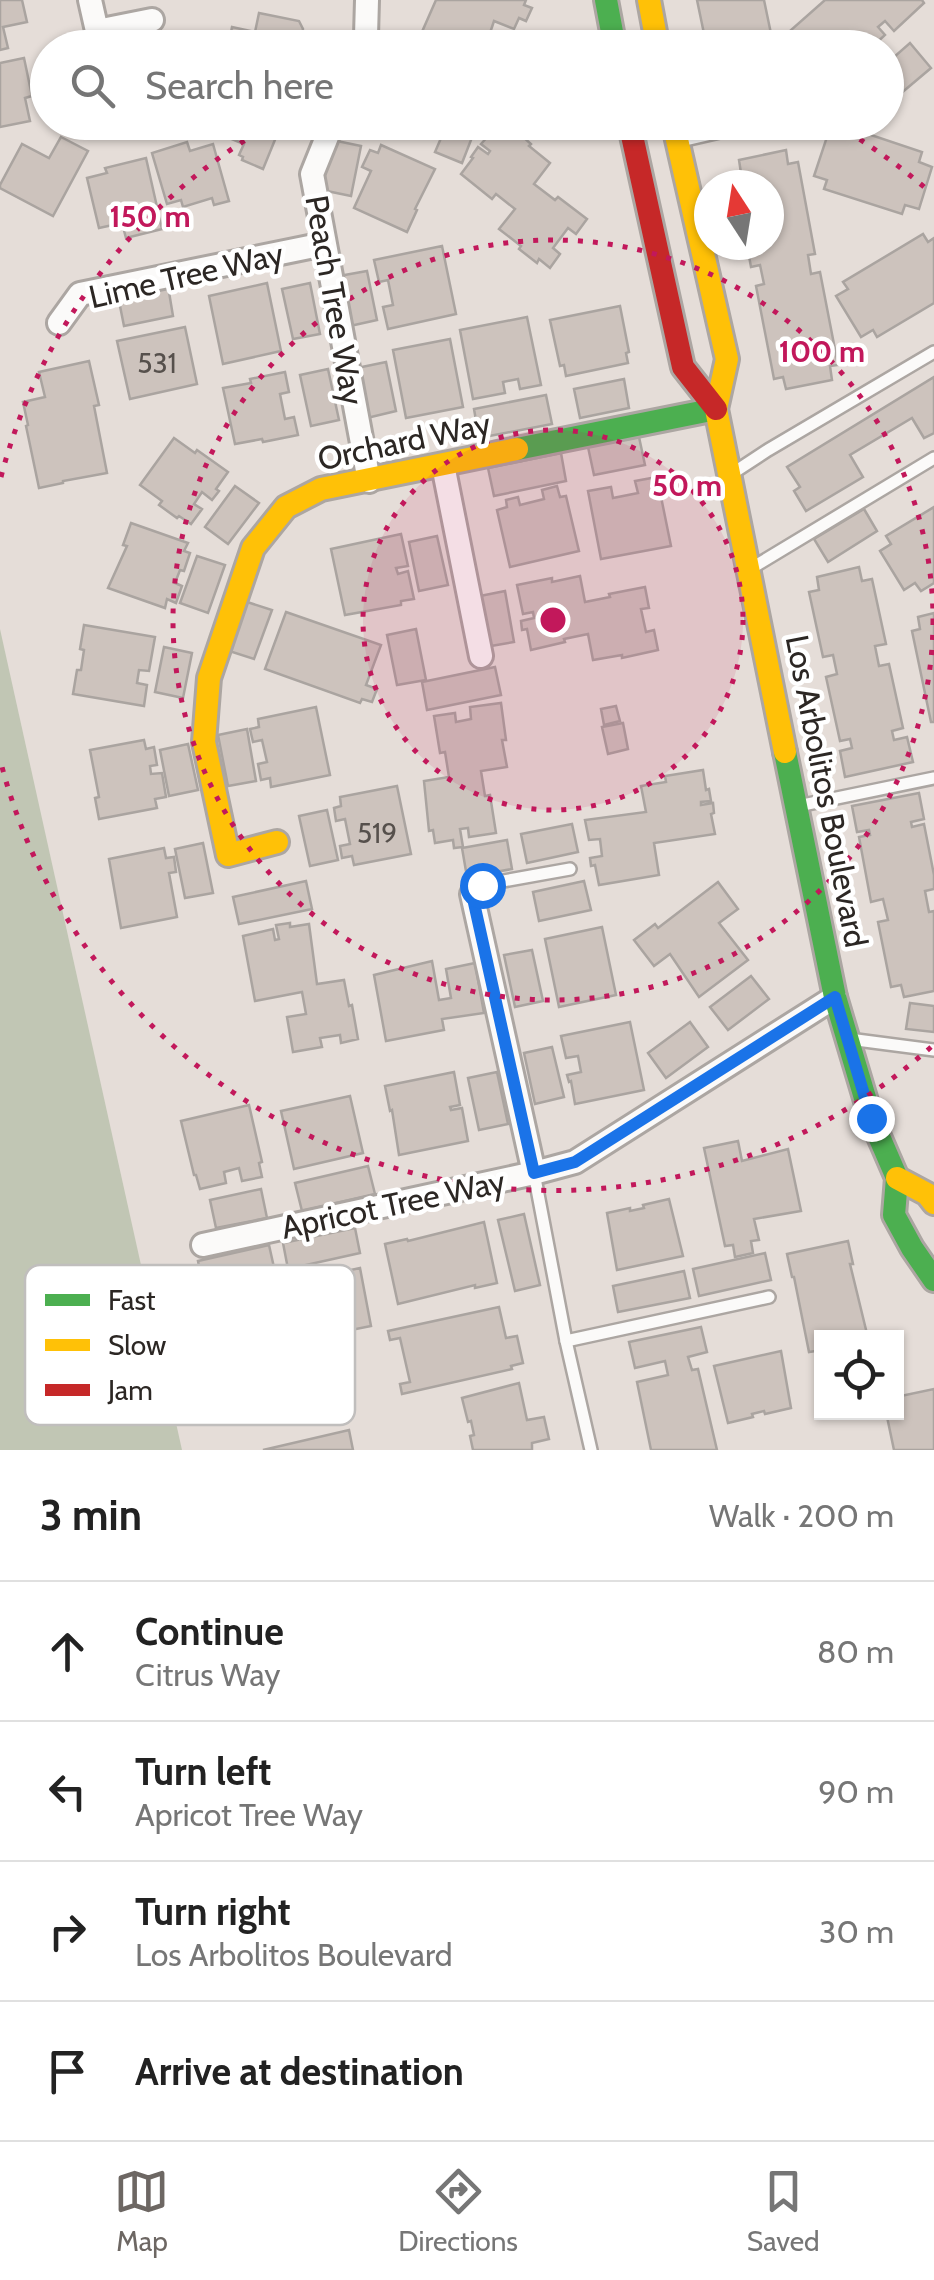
<!DOCTYPE html>
<html lang="en">
<head>
<meta charset="utf-8">
<style>
	body { margin:0; font-family:Cabin,sans-serif; background:#f2f2f2; color:#222 }
	.controls { position:absolute; right:30px; bottom:30px; display:grid; overflow:hidden; border-radius:0px; box-shadow:0 2px 8px #0004 }
	.controls button { width:90px; height:90px; display:grid; place-items:center; padding:0; border:0; border-bottom:2px solid #e0e0e0; background:#fff; color:#222; font:50px sans-serif }
	.compass { position:absolute; left:694px; top:170px; width:90px; height:90px; border-radius:50%; background:#fff; box-shadow:0 2px 8px #0004; rotate:348deg }
	.stop { position:absolute; width:30px; height:30px; margin:-22px; border:8px solid #1a73e8; border-radius:50%; background:#fff }
	.stop.end { background:#1a73e8; border-color:#fff; box-shadow:0 2px 10px #0008 }
	.list { margin:0; padding:0; list-style:none }
	h2 { display:flex; justify-content:space-between; align-items:center; height:130px; margin:0; padding:0 40px; font-size:42px }
	h2 small { font-size:32px; font-weight:400; color:#767676 }
	.list li { display:grid; grid-template-columns:65px 1fr auto; gap:30px; align-items:center; box-sizing:border-box; height:140px; padding:0 40px; border-top:2px solid #e0e0e0 }
	.list b { display:block; font-size:38px; white-space:nowrap }
	.list p { margin:0; font-size:32px; white-space:nowrap; color:#767676 }
	.list em { font-size:32px; font-style:normal; color:#767676 }
	.icon { flex:none; width:55px; height:55px; fill:none; stroke:currentColor; stroke-width:2; stroke-linecap:round; stroke-linejoin:round }
	.map { position:relative; flex:none; width:934px; height:1450px; overflow:hidden }
	.search { position:absolute; background:#fff; box-shadow:0 2px 8px #0004; left:30px; right:30px; top:30px; height:110px; display:flex; align-items:center; gap:25px; box-sizing:border-box; padding:0 35px; border-radius:55px; color:#767676; font-size:38px }
	.sheet { height:690px; background:#fff }
	nav { display:flex; justify-content:space-around; align-items:center; box-sizing:border-box; height:140px; border-top:2px solid #e0e0e0; background:#fff; font-size:28px; color:#767676 }
	nav a { display:grid; justify-items:center; gap:5px }
	nav .on { color:#6d6763 }
	.map>svg:first-child { display:block }
	.green { fill:#c1c6b4 }
	.building { fill:#cdc3bd; stroke:#aaa4a0; stroke-width:2.5 }
	.lines { fill:none; stroke-linecap:round; stroke-linejoin:round }
	.lane-casing { stroke:#aca6a2; stroke-width:16 }
	.street-casing { stroke:#aca6a2; stroke-width:28 }
	.fast-casing { stroke:#aca6a2; stroke-width:28 }
	.slow-casing { stroke:#aca6a2; stroke-width:28 }
	.jam-casing { stroke:#aca6a2; stroke-width:28 }
	.lane { stroke:#fbfaf9; stroke-width:11 }
	.street { stroke:#fbfaf9; stroke-width:22 }
	.fast { stroke:#4caf50; stroke-width:22 }
	.slow { stroke:#ffc107; stroke-width:22 }
	.jam { stroke:#c62828; stroke-width:22 }
	.route { stroke:#1a73e8; stroke-width:12 }
	.ring { fill:none; stroke:#c2185b; stroke-width:5; stroke-dasharray:5 10 }
	.labels { text-anchor:middle; dominant-baseline:central; stroke-width:9; stroke-linejoin:round; paint-order:stroke }
	.number-label { font-size:28px; fill:#56504c }
	.street-label { font-size:32px; fill:#2c2724; stroke:#fff }
	.key { fill:#fff; stroke:#c0bebd; stroke-width:2.5 }
	.key-label { font-size:28px; fill:#2c2724 }
	.centre { fill:#c2185b; stroke:#fff; stroke-width:5 }
	.ring-label { font-size:30px; text-anchor:middle; font-weight:bold; fill:#c2185b; stroke:#fff; stroke-width:9; stroke-linejoin:round; paint-order:stroke }
</style>
</head>
<body>
<div class="map">
<svg width="934" height="1450" viewBox="0 0 934 1450">
	<rect width="100%" height="100%" fill="#e5ddd8"/>
	<path class="green" d="M0 629 182 1450H0Z"/>
	<g class="building">
		<path d="M0 0H22L27 22 3 27 8 48 0 50Z"/>
		<path d="M436 0H526L524 5 532 8 526 21 519 18 514 29 494 21 485 48H433L418 41Z"/>
		<path d="M697 0H764L774 48H707Z"/>
		<path d="M825 0H922L924 3 894 31 885 21 878 27 885 35 871 48H790L799 39 791 30Z"/>
		<path d="M259 13 299 21 303 29 300 45 293 44 292 48H228L232 27 255 32Z"/>
		<path d="M910 43 931 68 899 95 886 81V64Z"/>
		<path d="M24 58 32 96 25 98 30 121 0 127V63Z"/>
		<path d="M222 122H275L281 125 263 169 242 160 243 157 239 155 244 144 217 133Z"/>
		<path d="M448 122H478L462 163 435 152Z"/>
		<path d="M825 122H856L853 129 922 152 919 162 932 167 919 209 905 205 902 214 824 189 827 180 814 176 827 137 821 134Z"/>
		<path d="M500 123 512 132 514 130 521 135 531 144 529 146 550 163 534 184 555 200 558 197 587 219 576 234 568 228 553 248 560 254 550 268 539 259 537 263 519 249 521 246 499 229 515 209 496 194 492 199 461 174 473 158 471 157 478 147 488 154 490 151 481 144Z"/>
		<path d="M61 137 88 151 53 216 0 188V185L22 144 49 158Z"/>
		<path d="M332 140 361 146 351 196 322 190Z"/>
		<path d="M187 142 190 151 213 144 229 201 214 205 212 198 183 207 181 200 167 204 152 153Z"/>
		<path d="M381 145 435 169 415 209 417 210 407 232 354 208 371 171 362 167 370 150 378 153Z"/>
		<path d="M786 150 788 164 798 162 815 254 808 255 811 274 820 272 838 365 830 366 832 380 786 389 783 377 774 379 756 286 764 284 760 265 751 267 747 245H769V185H735L733 175 741 173 739 160Z"/>
		<path d="M146 158 162 229 126 238 122 223 99 228 87 178 107 173 105 168Z"/>
		<path d="M923 234 928 242 934 238V303L877 337 873 330 861 337 836 296 848 289 843 282Z"/>
		<path d="M442 246 456 314 388 329 383 307 393 305 388 280 379 282 374 260Z"/>
		<path d="M367 271 377 320 350 326 339 276Z"/>
		<path d="M267 283 281 351 223 364 209 296Z"/>
		<path d="M310 283 320 334 293 339 282 289Z"/>
		<path d="M168 286 173 316 124 326 118 296Z"/>
		<path d="M620 306 629 352 626 353 628 363 566 376 564 365 560 366 550 320Z"/>
		<path d="M527 317 541 385 520 389 518 379 503 382 505 393 473 399 460 330Z"/>
		<path d="M185 327 197 384 130 399 117 341Z"/>
		<path d="M450 339 463 407 406 418 393 350Z"/>
		<path d="M89 361 99 405 94 406 107 473 63 481V483L39 488 26 426 28 425 23 402 45 397 39 372Z"/>
		<path d="M386 362 396 411 367 418 357 368Z"/>
		<path d="M328 369 339 420 311 426 300 375Z"/>
		<path d="M285 372 289 392 280 394 285 419 294 417 298 435 263 442 262 439 235 444 223 388 251 383 250 379Z"/>
		<path d="M934 377V433L924 438 912 418 850 455 863 477 806 511 794 491 800 487 787 467Z"/>
		<path d="M624 379 629 408 580 418 574 389Z"/>
		<path d="M546 395 552 424 479 438 474 409Z"/>
		<path d="M639 437 645 465 594 475 588 447Z"/>
		<path d="M174 438 195 453 197 450 228 472 216 489 219 491 212 500 202 492 194 504 202 509 191 524 179 516 177 518 159 505 162 501 140 485Z"/>
		<path d="M561 453 566 481 494 496 488 468Z"/>
		<path d="M657 477 671 546 601 559 588 491 611 487 613 498 638 493 635 481Z"/>
		<path d="M235 486 259 503 228 544 205 527Z"/>
		<path d="M557 486 560 497 566 496 579 551 510 567 497 510 507 507 506 500 518 497 520 505 544 499 542 490Z"/>
		<path d="M934 507V583L921 591 915 583 904 590 880 551 891 544 886 536Z"/>
		<path d="M864 509 877 531 828 562 814 539Z"/>
		<path d="M131 523 188 543 184 551 190 553 184 571 180 570 175 583 182 586 176 603 167 599 165 608 108 588 127 546 123 545Z"/>
		<path d="M401 534 408 566 396 568 398 574 408 571 414 599 401 601V605L345 615 331 549Z"/>
		<path d="M437 536 448 585 419 591 409 542Z"/>
		<path d="M197 556 225 565 208 613 180 603Z"/>
		<path d="M859 567 862 581 872 579 886 644 875 646 879 666 889 664 903 728 892 731 894 740 907 737 913 762 845 777 840 751 852 748 850 739 840 741 826 677 837 674 833 655 823 657 809 592 819 590 817 577Z"/>
		<path d="M580 576 585 602 610 597 609 594 645 587 649 608 641 609 646 632 654 630 658 650 622 658V655L593 660 588 634 564 639 565 642 531 650 527 629 522 630 521 621 534 618 533 612 523 614 517 585 552 578V582Z"/>
		<path d="M505 591 514 642 485 647 475 597Z"/>
		<path d="M244 601 272 610 254 659 226 650Z"/>
		<path d="M286 612 381 645 366 685 377 689 372 702 362 699 360 703 265 669Z"/>
		<path d="M934 613V722H931L912 631 920 629 918 617Z"/>
		<path d="M84 625 155 637 149 671 139 670 137 683 147 685 144 706 73 694 77 670H81L84 650 80 649Z"/>
		<path d="M416 629 426 680 397 685 387 635Z"/>
		<path d="M164 647 192 653 183 698 155 692Z"/>
		<path d="M495 667 501 695 427 710 422 682Z"/>
		<path d="M501 703 506 740H502L507 767 481 771 485 796 490 795 496 833 469 837 468 828 460 829 463 847 454 848 453 840 435 843 433 830 429 831 424 781 449 777 445 752 440 753 434 716 455 713 456 722 471 719 470 707Z"/>
		<path d="M616 706 620 721 604 725 601 709Z"/>
		<path d="M316 707 330 775 271 787 270 778 261 780 258 764 267 762 262 740 253 742 250 729 259 727 258 719Z"/>
		<path d="M623 723 628 749 608 754 602 727Z"/>
		<path d="M247 729 256 781 228 786 218 735Z"/>
		<path d="M144 740 146 749 154 747 157 765 150 766 151 774 162 773 166 797 155 799 157 808 99 819 95 798 99 797 90 750Z"/>
		<path d="M188 744 198 790 169 796 160 750Z"/>
		<path d="M703 770 706 790 709 789 711 801 701 802V805L713 803 714 813 711 814 715 834 654 843 659 875 599 885 595 865 591 866 590 858 602 856 600 839 589 840 585 820 646 812 641 786 666 782 665 776Z"/>
		<path d="M397 786 411 854 354 865 352 856 342 858 340 846 350 844 345 819 336 821 334 808 341 806 340 797Z"/>
		<path d="M919 793 924 819 911 822 912 827 924 824 934 875V889L925 891 929 912 934 911V991L904 997 901 985 891 987 878 922 888 920 883 899 871 902 859 837 870 835 869 830 857 832 852 806Z"/>
		<path d="M327 810 338 860 310 866 299 816Z"/>
		<path d="M572 824 578 852 527 863 521 834Z"/>
		<path d="M507 840 512 869 467 877 462 848Z"/>
		<path d="M203 843 213 893 185 898 175 849Z"/>
		<path d="M164 848 166 858 174 857 176 872 169 873 177 917 121 928 109 859Z"/>
		<path d="M306 881 312 909 239 924 233 897Z"/>
		<path d="M584 881 591 910 539 921 533 892Z"/>
		<path d="M718 882 738 909 719 923 748 960 699 997 670 954 654 966 634 940 655 924 658 928Z"/>
		<path d="M290 923V927L309 924 317 984 344 980 349 1006 352 1005 358 1039 341 1043 340 1035 320 1038 322 1047 293 1052 287 1017 306 1014 302 992 255 1001 243 936 273 929 275 940 279 939 276 925Z"/>
		<path d="M602 927 616 995 559 1007 545 939Z"/>
		<path d="M532 950 543 1001 515 1007 504 955Z"/>
		<path d="M432 961 439 1000 451 998 446 969 475 963 484 1013 442 1019 444 1030 386 1041 374 975Z"/>
		<path d="M751 976 769 999 728 1030 710 1007Z"/>
		<path d="M910 1003 934 1006V1032L906 1029Z"/>
		<path d="M630 1022 644 1090 575 1104 571 1081 569 1082 567 1075 581 1072 578 1056 566 1058 561 1036Z"/>
		<path d="M690 1022 708 1047 666 1078 648 1053Z"/>
		<path d="M552 1047 564 1097 535 1104 524 1053Z"/>
		<path d="M454 1072 460 1105 450 1107 451 1110 462 1108 468 1141 399 1155 392 1110 390 1111 385 1086Z"/>
		<path d="M497 1072 508 1124 479 1130 468 1078Z"/>
		<path d="M350 1096 363 1153 294 1169 281 1111Z"/>
		<path d="M249 1105 262 1162 259 1163 262 1177 242 1181 239 1168 224 1172 226 1183 200 1189 196 1175H194L181 1121Z"/>
		<path d="M738 1141 742 1161 788 1149 801 1211 754 1219 759 1240 751 1241 753 1253 735 1257 733 1245 725 1246 704 1148Z"/>
		<path d="M368 1166 375 1194 302 1211 295 1183Z"/>
		<path d="M261 1189 267 1218 216 1228 210 1200Z"/>
		<path d="M669 1199 683 1256 617 1270 607 1213 630 1208V1211L644 1208 643 1205Z"/>
		<path d="M524 1214 540 1285 515 1291 498 1220Z"/>
		<path d="M484 1222 497 1283 475 1288V1285L398 1304 385 1244 407 1239 408 1241Z"/>
		<path d="M355 1228 360 1253 288 1269 283 1243Z"/>
		<path d="M848 1241 853 1264H850L868 1338H822V1350L809 1352 794 1277H792L787 1254Z"/>
		<path d="M269 1245 275 1272 203 1288 198 1261Z"/>
		<path d="M765 1253 771 1280 699 1296 693 1269Z"/>
		<path d="M360 1268 371 1326 346 1331V1328L332 1330 333 1334 309 1339 295 1282Z"/>
		<path d="M684 1271 690 1298 618 1312 613 1286Z"/>
		<path d="M499 1307 506 1338 517 1336 523 1363 511 1366 512 1369 402 1394 400 1384 410 1382 400 1338 390 1340 388 1331Z"/>
		<path d="M701 1327 707 1352 688 1357 692 1370 698 1369 717 1450H651L637 1382 668 1375 665 1361 635 1368 629 1342Z"/>
		<path d="M781 1351 791 1408 765 1414 764 1411 752 1414 753 1417 728 1423 714 1366Z"/>
		<path d="M519 1383 527 1420 544 1417 549 1439 532 1443V1450H473L470 1436 474 1435 471 1421 468 1422 462 1398Z"/>
		<path d="M934 1389V1450H894L886 1412H896V1397Z"/>
		<path d="M349 1430 353 1450H263Z"/>
	</g>
	<g class="lines">
		<g class="lane-casing">
			<g id="lane">
				<path d="M681 141 763 122"/>
				<path d="M733 473 768 450 934 352"/>
				<path d="M750 569 934 458"/>
				<path d="M798 806 934 778"/>
				<path d="M472 894 481 885 570 869"/>
				<path d="M849 1039 934 1050"/>
				<path d="M534 1173 566 1341 591 1450"/>
				<path d="M566 1341 769 1297"/>
			</g>
		</g>
		<g class="street-casing">
			<g id="street">
				<path d="M90 0 97 31 111 48"/>
				<path d="M97 31 152 20"/>
				<path d="M362 48 366 36 367 0"/>
				<path d="M333 122 312 174 369 481"/>
				<path d="M59 323 80 294 324 244"/>
				<path d="M443 465 481 656"/>
				<path d="M472 894 534 1173"/>
				<path d="M203 1245 534 1173 575 1162 835 997"/>
			</g>
		</g>
		<g class="fast-casing">
			<g id="fast">
				<path d="M606 0 615 48"/>
				<path d="M517 449 716 409"/>
				<path d="M785 752 835 997 871 1118 897 1178 894 1215 912 1248 934 1280"/>
			</g>
		</g>
		<g class="slow-casing">
			<g id="slow">
				<path d="M649 0 658 48"/>
				<path d="M673 122 727 359 716 409 785 752"/>
				<path d="M277 842 228 855 204 742 209 678 253 548 286 507 321 489 517 449"/>
				<path d="M897 1178 927 1194 934 1203"/>
			</g>
		</g>
		<g class="jam-casing">
			<path id="jam" d="M629 122 683 367 716 409"/>
		</g>
		<use href="#lane" class="lane"/>
		<use href="#street" class="street"/>
		<use href="#fast" class="fast"/>
		<use href="#slow" class="slow"/>
		<use href="#jam" class="jam"/>
	</g>
	<g class="lines">
		<path class="route" d="M482 885 472 894 534 1173 575 1162 835 997 871 1118"/>
	</g>
	<circle cx="553" cy="620" r="190" fill="#c2185b" fill-opacity=".12"/>
	<g class="ring">
		<circle cx="553" cy="620" r="190"/>
		<circle cx="553" cy="620" r="380"/>
		<path d="M931 1047A570 570 0 0 1 1 763M1 477A570 570 0 0 1 272 124M834 124A570 570 0 0 1 931 193"/>
	</g>
	<g class="labels">
		<g class="number-label">
			<text x="157" y="363">531</text>
			<text x="377" y="833">519</text>
		</g>
		<g class="street-label">
			<text transform="translate(186 275) rotate(-13)">Lime Tree Way</text>
			<text transform="translate(335 300) rotate(80)">Peach Tree Way</text>
			<text transform="translate(404 441) rotate(-12)">Orchard Way</text>
			<text transform="translate(827 791) rotate(79)">Los Arbolitos Boulevard</text>
			<text transform="translate(393 1204) rotate(-12)">Apricot Tree Way</text>
		</g>
	</g>
	<rect x="25" y="1265" width="330" height="160" rx="15" class="key"/>
	<rect x="45" y="1294" width="45" height="12" fill="#4caf50"/>
	<rect x="45" y="1339" width="45" height="12" fill="#ffc107"/>
	<rect x="45" y="1384" width="45" height="12" fill="#c62828"/>
	<g class="key-label">
		<text x="108" y="1310">Fast</text>
		<text x="108" y="1355">Slow</text>
		<text x="108" y="1400">Jam</text>
	</g>
	<circle cx="553" cy="620" r="15" class="centre"/>
	<g class="ring-label">
		<text x="150" y="227">150 m</text>
		<text x="822" y="362">100 m</text>
		<text x="687" y="496">50 m</text>
	</g>
</svg>
<div class="controls">
<button><svg class="icon" aria-label="locate" viewBox="0 0 24 24"><circle cx="12" cy="12" r="6"/><path d="M12 2v4M12 18v4M2 12h4M18 12h4"/></svg></button>
</div>
<svg class="compass" viewBox="-18 -18 36 36"><path d="M0-13l5 13h-10z" fill="#e53935"/><path d="M0 13l5-13h-10z" fill="#767676"/></svg>
<div class="stop" style="left:482px;top:885px"></div>
<div class="stop end" style="left:871px;top:1118px"></div>
<div class="search"><svg class="icon" aria-label="search" viewBox="0 0 24 24"><circle cx="10" cy="10" r="6"/><path d="M15 15l6 6"/></svg>Search here</div>
</div>
<section class="sheet">
<h2>3 min<small>Walk · 200 m</small></h2>
<ul class="list">
<li><svg class="icon" aria-label="ahead" viewBox="0 0 24 24"><path d="M12 20V5M6 11l6-6 6 6"/></svg><div><b>Continue</b><p>Citrus Way</p></div><em>80 m</em></li>
<li><svg class="icon" aria-label="left" viewBox="0 0 24 24"><path d="M17 20v-9H6M10 6l-5 5 5 5"/></svg><div><b>Turn left</b><p>Apricot Tree Way</p></div><em>90 m</em></li>
<li><svg class="icon" aria-label="right" viewBox="0 0 24 24"><path d="M7 20v-9h11M14 6l5 5-5 5"/></svg><div><b>Turn right</b><p>Los Arbolitos Boulevard</p></div><em>30 m</em></li>
<li><svg class="icon" aria-label="arrive" viewBox="0 0 24 24"><path d="M6 21V4h12l-3 4 3 4H6"/></svg><div><b>Arrive at destination</b></div></li>
</ul>
</section>
<nav>
<a class="on"><svg class="icon" aria-label="map" viewBox="0 0 24 24"><path d="M3 6l6-2 6 2 6-2v14l-6 2-6-2-6 2zM9 4v14M15 6v14"/></svg>Map</a>
<a><svg class="icon" aria-label="directions" viewBox="0 0 24 24"><path d="M12 3l9 9-9 9-9-9zM9 14v-3h6M13 9l2 2-2 2"/></svg>Directions</a>
<a><svg class="icon" aria-label="saved" viewBox="0 0 24 24"><path d="M7 4h10v16l-5-4-5 4z"/></svg>Saved</a>
</nav>
</body>
</html>
